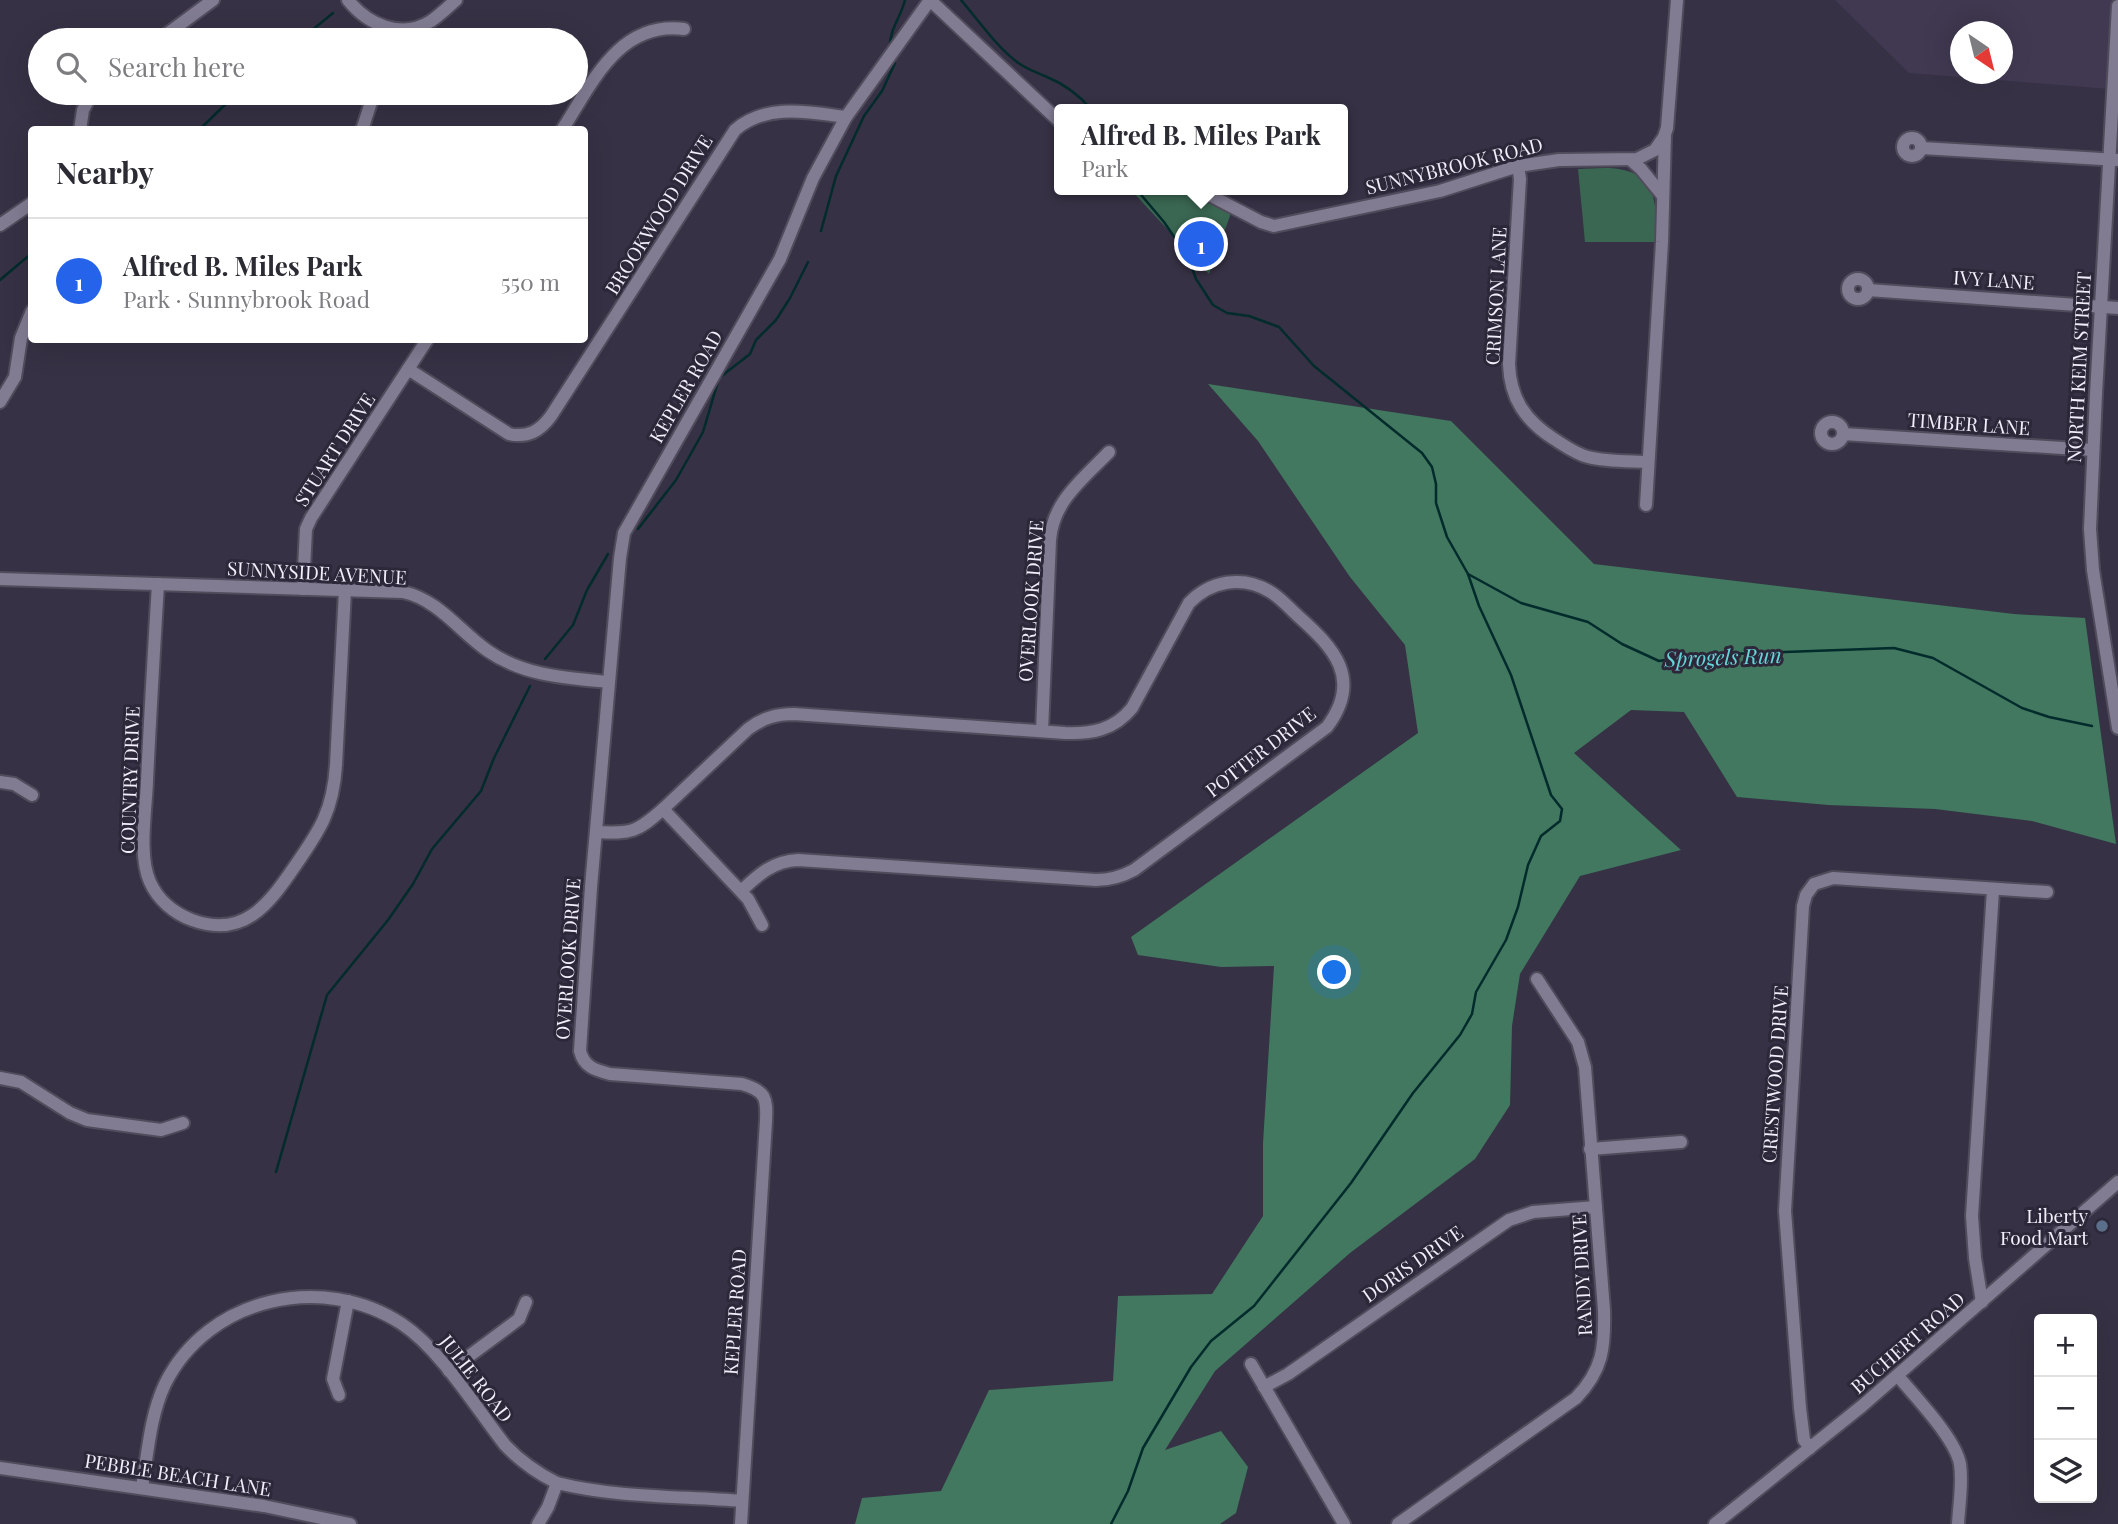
<!DOCTYPE html>
<html lang="en">
<head>
<meta charset="utf-8">
<style>
	body { margin:0; font-family:"Playfair Display",serif; background:#f2f2f3; color:#2b2b33 }
	.controls { position:absolute; right:21px; bottom:21px; display:grid; overflow:hidden; border-radius:7px; box-shadow:0 7px 28px #0002 }
	.controls button { width:63px; height:63px; display:grid; place-items:center; padding:0; border:0; border-bottom:2px solid #e1e1e2; background:#fff; color:#2b2b33; font:35px sans-serif }
	.compass { position:absolute; left:1950px; top:21px; width:63px; height:63px; border-radius:50%; background:#fff; box-shadow:0 7px 28px #0002; rotate:145deg }
	.you { position:absolute; left:1335px; top:973px; width:24px; height:24px; margin:-18px; border:5px solid #fff; border-radius:50%; background:#1a73e8; box-shadow:0 0 0 10px #1a73e833 }
	.badge { display:grid; place-items:center; width:46px; height:46px; border-radius:50%; background:#2563eb; color:#fff; font-size:23px; font-weight:700 }
	.pin { position:absolute; translate:-50% -50%; border:4px solid #fff; box-shadow:0 2px 7px #0006 }
	.popup { position:absolute; left:1054px; top:104px; width:294px; height:91px; box-sizing:border-box; display:grid; place-content:center; border-radius:7px; background:#fff; filter:drop-shadow(0 2px 5px #0005); font-size:23px; white-space:nowrap; color:#7c7c81 }
	.popup b { font-size:26px; color:#2b2b33 }
	.popup::after { content:''; position:absolute; left:50%; top:100%; margin-left:-14px; border:14px solid transparent; border-top-color:#fff }
	.list { margin:0; padding:0; list-style:none }
	h2 { display:flex; justify-content:space-between; align-items:center; height:91px; margin:0; padding:0 28px; font-size:30px }
	h2 small { font-size:23px; font-weight:400; color:#7c7c81 }
	.list li { display:grid; grid-template-columns:46px 1fr auto; gap:21px; align-items:center; box-sizing:border-box; height:126px; padding:0 28px; border-top:2px solid #e1e1e2 }
	.list b { display:block; font-size:26px; white-space:nowrap }
	.list p { margin:0; font-size:23px; white-space:nowrap; color:#7c7c81 }
	.list em { font-size:23px; font-style:normal; color:#7c7c81 }
	.icon { flex:none; width:38px; height:38px; fill:none; stroke:currentColor; stroke-width:2; stroke-linecap:round; stroke-linejoin:round }
	.map { position:relative; flex:none; width:2118px; height:1524px; overflow:hidden }
	.search { position:absolute; background:#fff; box-shadow:0 7px 28px #0002; left:28px; top:28px; width:560px; height:77px; display:flex; align-items:center; gap:18px; box-sizing:border-box; padding:0 24px; border-radius:38px; color:#7c7c81; font-size:26px }
	.panel { position:absolute; background:#fff; box-shadow:0 7px 28px #0002; left:28px; top:126px; width:560px; height:217px; border-radius:7px }
	.map>svg:first-child { display:block }
	.built { fill:#403951; fill-rule:evenodd }
	.green { fill:#3a6752 }
	.forest { fill:#41785f }
	.lines { fill:none; stroke-linecap:round; stroke-linejoin:round }
	.stream { stroke:#022b2c; stroke-width:2.5 }
	.minor-casing { stroke:#514c5c; stroke-width:16 }
	.minor { stroke:#817c92; stroke-width:12 }
	.service-dot { fill:#5c6f8a; stroke:#2c2739; stroke-width:2.5 }
	.labels { text-anchor:middle; dominant-baseline:central; stroke-width:6; stroke-linejoin:round; paint-order:stroke }
	.street-label { font-size:19px; fill:#f2effb; stroke:#2c2739 }
	.poi-label { font-size:19px; fill:#f2effb; stroke:#2c2739; text-anchor:end }
	.water-label { font-size:21px; font-style:italic; fill:#66d5d9; stroke:#2c2739 }
</style>
</head>
<body>
<div class="map">
<svg width="2118" height="1524" viewBox="0 0 2118 1524">
	<rect width="100%" height="100%" fill="#363144"/>
	<path class="built" d="M1835 0H2114L2109 89 1909 73ZM1960 32H2002V74H1960Z"/>
	<g class="green">
		<path d="M1604 168C1656 168 1658 200 1655 242H1585L1578 169Z"/>
		<path d="M1131 190H1187L1231 213 1209 274Z"/>
	</g>
	<path class="forest" d="M1208 384 1451 421 1594 564 2014 614 2085 618 2116 844 2032 821 1935 809 1828 805 1737 797 1684 712 1631 710 1574 753 1681 850 1580 876 1520 974 1512 1026 1510 1105 1475 1159 1350 1253 1215 1371 1165 1450 1221 1431 1248 1467 1236 1513 1220 1524H855L862 1498 941 1491 989 1390 1113 1381 1118 1296 1212 1294 1263 1216V1143L1274 966 1221 967 1138 955 1131 937 1418 733 1405 645 1350 577 1258 441Z"/>
	<g class="lines">
		<g class="stream">
			<path d="M961 0C979 21 995 45 1017 62 1026 69 1036 72 1047 77 1064 84 1079 95 1091 109"/>
			<path d="M300 40 333 13"/>
			<path d="M890 46C890 28 901 17 905 0"/>
			<path d="M199 130 237 93"/>
			<path d="M1137 190 1164 222 1188 257 1196 279 1213 305 1227 313 1249 316 1279 327 1314 366 1422 453 1432 467 1436 484V503L1447 537 1468 574 1521 603 1588 622 1622 644 1659 661 1684 657 1729 654 1894 648 1933 658 2022 708 2049 717 2092 726"/>
			<path d="M821 231 836 176 864 116 882 91 895 63 894 59"/>
			<path d="M0 280 32 253"/>
			<path d="M638 529 676 480 703 432 719 378 750 354 756 340 776 320 790 298 808 262"/>
			<path d="M545 659 573 625 587 590 608 554"/>
			<path d="M276 1172 327 995 388 920 413 884 432 849 481 791 494 758 530 686"/>
			<path d="M1111 1524 1128 1491 1143 1448 1191 1367 1211 1341 1254 1306 1351 1183 1413 1093 1460 1035 1472 1014 1476 992 1506 940 1518 907 1528 865 1541 836 1560 821 1562 809 1551 795 1511 675 1479 606 1468 574"/>
		</g>
		<g class="minor-casing">
			<g id="minor">
				<path d="M348 0C367 24 401 40 431 21 440 15 448 7 456 0"/>
				<path d="M930 0 1059 121"/>
				<path d="M2118 6 2096 394 2090 529 2093 570 2118 728"/>
				<path d="M159 40 213 0"/>
				<path d="M80 130 83 110 92 93"/>
				<path d="M362 130 374 93"/>
				<path d="M562 130C592 84 618 21 684 29"/>
				<circle cx="1912" cy="147" r="9"/>
				<path d="M1922 148 2118 160"/>
				<path d="M1631 160 1641 169 1663 196"/>
				<path d="M1518 166 1520 179 1509 364C1510 399 1526 421 1554 439 1565 446 1576 454 1588 457 1607 462 1628 461 1648 462"/>
				<path d="M1200 190 1261 222 1274 226 1440 191 1518 166 1559 160 1637 159 1655 150 1664 137 1667 128 1677 0"/>
				<path d="M0 225 32 203"/>
				<circle cx="1858" cy="289" r="10"/>
				<path d="M1868 290 2118 308"/>
				<path d="M408 369 509 434C528 438 540 431 551 416L735 130C766 103 808 112 846 117"/>
				<path d="M0 402 15 377 21 338 32 311"/>
				<circle cx="1832" cy="433" r="11"/>
				<path d="M1843 434 2093 450"/>
				<path d="M1646 505 1662 242 1665 135"/>
				<path d="M0 579 403 592C439 600 459 631 488 651 524 676 566 678 609 682"/>
				<path d="M158 584C154 650 150 716 147 781 146 810 138 856 150 882 158 900 174 913 192 920 244 939 269 904 295 866 320 830 333 811 336 765L345 590"/>
				<path d="M303 589 306 529 311 518 427 340"/>
				<path d="M1042 731 1050 540C1053 501 1083 479 1109 452"/>
				<path d="M0 782 14 784 32 795"/>
				<path d="M663 809 748 729C763 718 776 714 794 714L1065 733C1092 734 1114 730 1132 708L1189 603C1210 581 1242 575 1269 591 1280 597 1288 607 1298 616 1334 648 1363 679 1327 727L1134 870C1121 877 1110 880 1096 880L798 860C773 861 758 875 741 891"/>
				<path d="M596 832C632 834 637 832 663 809L748 899 762 925"/>
				<path d="M0 1078 21 1082 70 1113 87 1120 161 1130 183 1123"/>
				<path d="M1590 1149 1681 1142"/>
				<path d="M1982 1302 1975 1258 1972 1216 1993 890"/>
				<path d="M1251 1364 1344 1524"/>
				<path d="M449 1371 519 1319 526 1302"/>
				<path d="M1898 1376C1916 1398 1955 1438 1960 1464 1963 1483 1959 1505 1958 1524"/>
				<path d="M1264 1387 1288 1374 1509 1220 1533 1212 1596 1207"/>
				<path d="M339 1395 333 1379 348 1301"/>
				<path d="M1810 1448 1804 1440 1800 1408 1785 1211 1803 906 1806 895 1814 884 1833 878 2047 892"/>
				<path d="M0 1468 264 1506 350 1524"/>
				<path d="M142 1487C148 1452 150 1416 165 1384 208 1297 323 1272 402 1324 441 1350 476 1408 505 1445 521 1462 537 1473 557 1483"/>
				<path d="M538 1524 548 1507 557 1483C618 1498 680 1496 742 1501"/>
				<path d="M741 1524 766 1121C767 1098 766 1091 742 1084L610 1074C595 1070 584 1067 580 1051L591 887 620 558 624 533 780 259 813 178 846 117 930 0"/>
				<path d="M1398 1524 1576 1398C1603 1370 1605 1347 1604 1310L1585 1067 1578 1042 1537 979"/>
				<path d="M1715 1524 1862 1406 2118 1182"/>
			</g>
		</g>
		<use href="#minor" class="minor"/>
	</g>
	<circle class="service-dot" cx="2102" cy="1226" r="7"/>
	<g class="labels">
		<g class="street-label">
			<text transform="translate(1454 165) rotate(-14)">SUNNYBROOK ROAD</text>
			<text transform="translate(658 214) rotate(-58)">BROOKWOOD DRIVE</text>
			<text transform="translate(1994 279) rotate(4)">IVY LANE</text>
			<text transform="translate(1495 296) rotate(-87)">CRIMSON LANE</text>
			<text transform="translate(2078 367) rotate(-87)">NORTH KEIM STREET</text>
			<text transform="translate(685 386) rotate(-60)">KEPLER ROAD</text>
			<text transform="translate(1969 423) rotate(4)">TIMBER LANE</text>
			<text transform="translate(334 449) rotate(-57)">STUART DRIVE</text>
			<text transform="translate(317 572) rotate(3)">SUNNYSIDE AVENUE</text>
			<text transform="translate(1030 601) rotate(-86)">OVERLOOK DRIVE</text>
			<text transform="translate(1260 751) rotate(-38)">POTTER DRIVE</text>
			<text transform="translate(129 780) rotate(-88)">COUNTRY DRIVE</text>
			<text transform="translate(567 959) rotate(-86)">OVERLOOK DRIVE</text>
			<text transform="translate(1774 1074) rotate(-86)">CRESTWOOD DRIVE</text>
			<text transform="translate(1412 1263) rotate(-35)">DORIS DRIVE</text>
			<text transform="translate(1581 1275) rotate(-93)">RANDY DRIVE</text>
			<text transform="translate(734 1312) rotate(-86)">KEPLER ROAD</text>
			<text transform="translate(1907 1342) rotate(-41)">BUCHERT ROAD</text>
			<text transform="translate(477 1378) rotate(52)">JULIE ROAD</text>
			<text transform="translate(178 1474) rotate(9)">PEBBLE BEACH LANE</text>
		</g>
		<g class="poi-label">
			<text x="2088" y="1215">Liberty<tspan x="2088" dy="22">Food Mart</tspan></text>
		</g>
		<g class="water-label">
			<text transform="translate(1723 656) rotate(-2)">Sprogels Run</text>
		</g>
	</g>
</svg>
<div class="controls">
<button>+</button>
<button>−</button>
<button><svg class="icon" aria-label="layers" viewBox="0 0 24 24"><path d="M12 4l9 5-9 5-9-5zM3 14l9 5 9-5"/></svg></button>
</div>
<svg class="compass" viewBox="-18 -18 36 36"><path d="M0-13l5 13h-10z" fill="#e53935"/><path d="M0 13l5-13h-10z" fill="#7c7c81"/></svg>
<div class="you"></div>
<div class="pin badge" style="left:1201px;top:244px">1</div>
<div class="popup"><b>Alfred B. Miles Park</b>Park</div>
<div class="search"><svg class="icon" aria-label="search" viewBox="0 0 24 24"><circle cx="10" cy="10" r="6"/><path d="M15 15l6 6"/></svg>Search here</div>
<section class="panel">
<h2>Nearby<small></small></h2>
<ul class="list">
<li><span class="badge">1</span><div><b>Alfred B. Miles Park</b><p>Park · Sunnybrook Road</p></div><em>550 m</em></li>
</ul>
</section>
</div>
</body>
</html>
